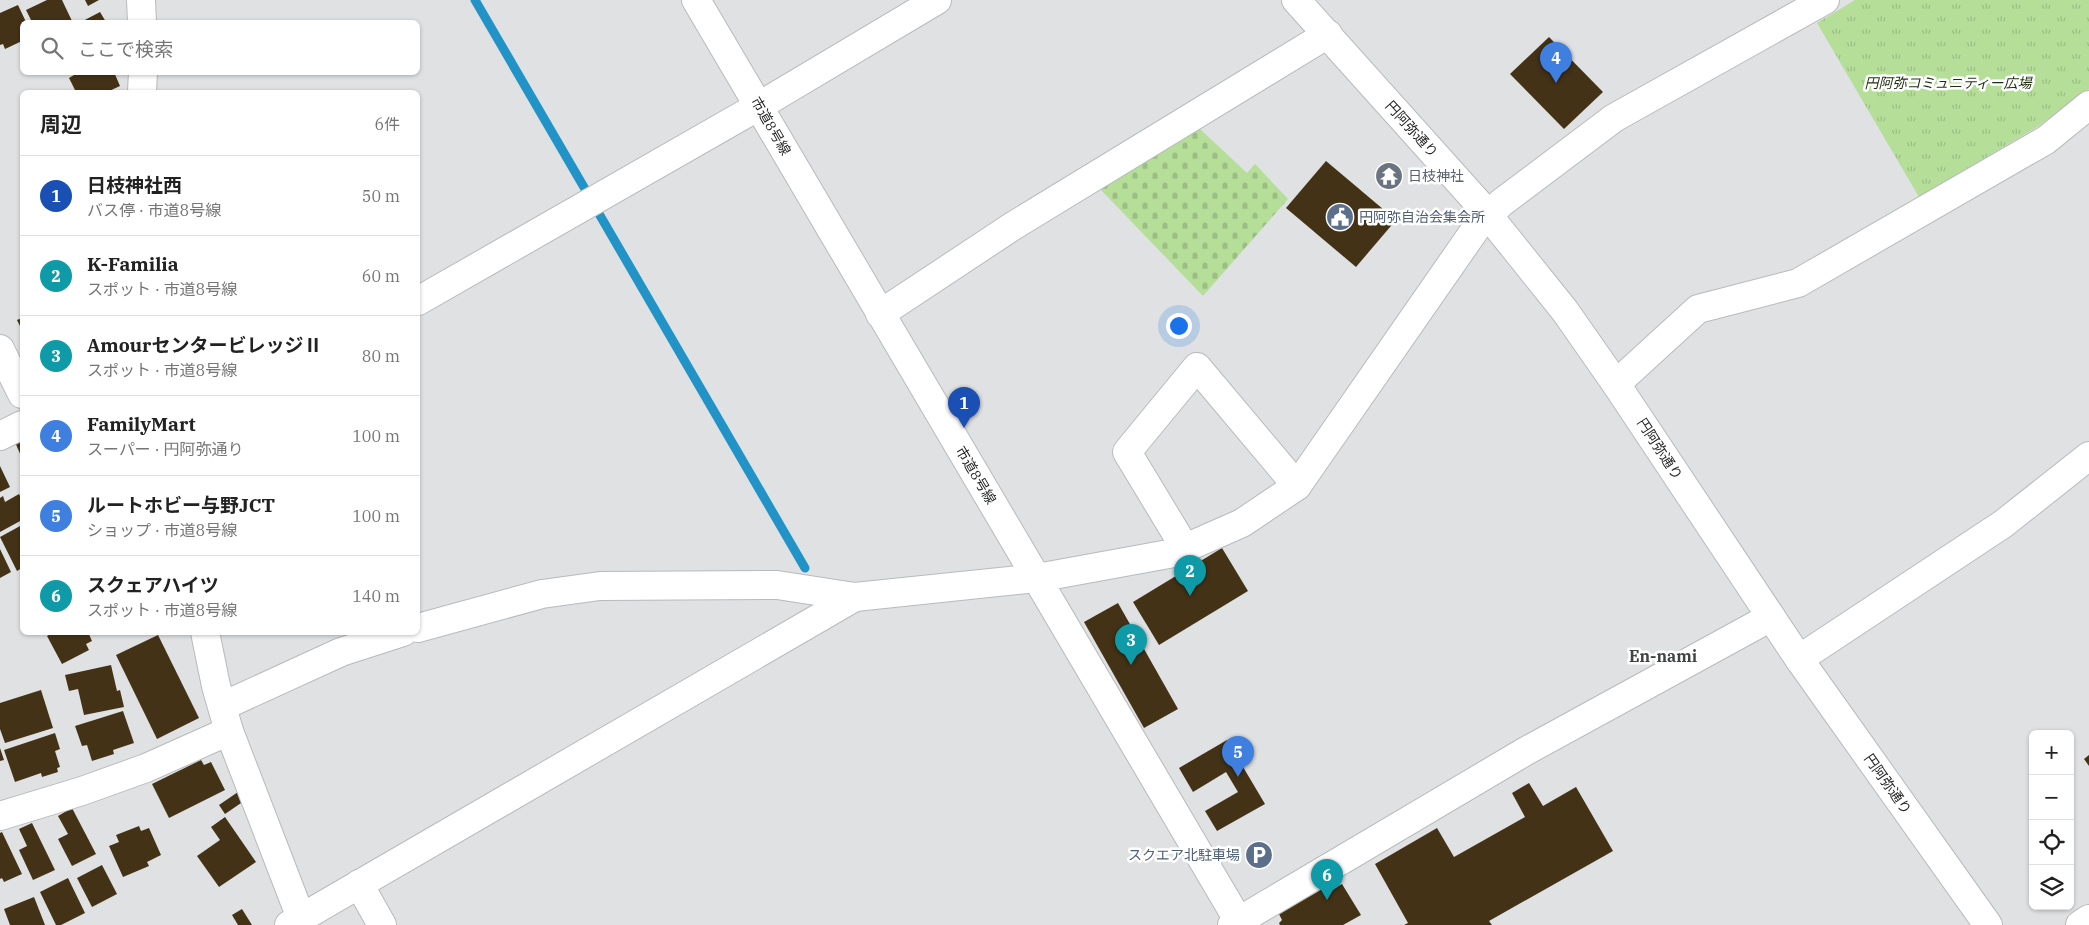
<!DOCTYPE html>
<html lang="ja">
<head>
<meta charset="utf-8">
<style>
	body { margin:0; font-family:"IBM Plex Serif","Noto Sans JP",serif; background:#f6f6f6; color:#222 }
	.controls { position:absolute; right:15px; bottom:15px; display:grid; overflow:hidden; border-radius:8px; box-shadow:0 1px 4px #0004 }
	.controls button { width:45px; height:45px; display:grid; place-items:center; padding:0; border:0; border-bottom:1px solid #e0e0e0; background:#fff; color:#222; font:25px sans-serif }
	.you { position:absolute; left:1178px; top:325px; width:18px; height:18px; margin:-12px; border:4px solid #fff; border-radius:50%; background:#1a73e8; box-shadow:0 0 0 8px #1a73e833 }
	.badge { display:grid; place-items:center; width:32px; height:32px; border-radius:50%; background:#2563eb; color:#fff; font-size:16px; font-weight:700 }
	.pin { position:absolute; translate:-50% -41px; filter:drop-shadow(0 1px 2px #0008) }
	.pin::after { content:''; position:absolute; top:26px; width:18px; height:15px; background:inherit; clip-path:polygon(0 0,100% 0,50% 100%) }
	.list { margin:0; padding:0; list-style:none }
	h2 { display:flex; justify-content:space-between; align-items:center; height:65px; margin:0; padding:0 20px; font-size:21px }
	h2 small { font-size:16px; font-weight:400; color:#767676 }
	.list li { display:grid; grid-template-columns:32px 1fr auto; gap:15px; align-items:center; box-sizing:border-box; height:80px; padding:0 20px; border-top:1px solid #e0e0e0 }
	.list b { display:block; font-size:19px; white-space:nowrap }
	.list p { margin:0; font-size:16px; white-space:nowrap; color:#767676 }
	.list em { font-size:16px; font-style:normal; color:#767676 }
	.icon { flex:none; width:28px; height:28px; fill:none; stroke:currentColor; stroke-width:2; stroke-linecap:round; stroke-linejoin:round }
	.map { position:relative; flex:none; width:2089px; height:925px; overflow:hidden }
	.search { position:absolute; background:#fff; box-shadow:0 1px 4px #0004; left:20px; top:20px; width:400px; height:55px; display:flex; align-items:center; gap:12px; box-sizing:border-box; padding:0 18px; border-radius:8px; color:#767676; font-size:19px }
	.panel { position:absolute; background:#fff; box-shadow:0 1px 4px #0004; left:20px; top:90px; width:400px; height:545px; border-radius:8px }
	.map>svg:first-child { display:block }
	.grass { fill:url(#grass-tufts) }
	.cemetery { fill:url(#cemetery-stones) }
	.lines { fill:none; stroke-linecap:round; stroke-linejoin:round }
	.stream { stroke:#2193c6; stroke-width:9 }
	.building { fill:#433216 }
	.minor-casing { stroke:#b8babc; stroke-width:30 }
	.minor { stroke:#fff; stroke-width:28 }
	.labels { text-anchor:middle; dominant-baseline:central; stroke-width:5; stroke-linejoin:round; paint-order:stroke }
	.park-label { font-size:14px; font-style:italic; fill:#1c2f0d; stroke:#fff }
	.street-label { font-size:14px; fill:#272828; stroke:#fff }
	.worship-label { font-size:14px; fill:#5b616d; stroke:#fff; text-anchor:start }
	.service-label { font-size:14px; fill:#4e5e75; stroke:#fff; text-anchor:start }
	.quarter-label { font-size:16px; font-weight:bold; fill:#424345; stroke:#fff }
</style>
</head>
<body>
<div class="map">
<svg width="2089" height="925" viewBox="0 0 2089 925">
	<defs>
		<pattern id="grass-tufts" width="24" height="20" patternUnits="userSpaceOnUse" patternTransform="scale(1.25)"><rect width="24" height="20" fill="#b5de99"/><path d="M3 7l-1-3M5 7V3M7 7l1-3M15 17l-1-3M17 17v-4M19 17l1-3" fill="none" stroke="#9cbe84"/></pattern>
		<pattern id="cemetery-stones" width="16" height="16" patternUnits="userSpaceOnUse" patternTransform="scale(1.25)"><rect width="16" height="16" fill="#b5de99"/><path d="M2 7V4a2 2 0 0 1 4 0v3zM10 15v-3a2 2 0 0 1 4 0v3z" fill="#9cbe84"/></pattern>
	</defs>
	<rect width="100%" height="100%" fill="#dfe1e3"/>
	<path class="grass" d="M1855 0H2089V89L2037 127 1919 197 1817 23Z"/>
	<path class="cemetery" d="M1200 129 1247 173 1255 164 1288 199 1203 296 1100 189Z"/>
	<g class="lines">
		<g class="stream">
			<path d="M475 0 585 189"/>
			<path d="M598 212 805 568"/>
		</g>
	</g>
	<g class="building">
		<path d="M47 0H62L72 21 69 22H32L26 10Z"/>
		<path d="M85 0H99L88 6Z"/>
		<path d="M18 5 26 22H22V41L5 49 3 44 0 45V13Z"/>
		<path d="M100 12 106 22H81Z"/>
		<path d="M1549 37 1603 92 1564 129 1510 74Z"/>
		<path d="M79 72H114L120 86 107 92H76L69 78Z"/>
		<path d="M1326 161 1396 220 1356 267 1286 208Z"/>
		<path d="M22 318V330L17 320Z"/>
		<path d="M22 436V458L14 440Z"/>
		<path d="M0 466 10 487 0 492Z"/>
		<path d="M19 494 22 500V520L0 532V498L3 496 5 502Z"/>
		<path d="M22 525V568L17 571 0 537Z"/>
		<path d="M1222 548 1248 591 1159 645 1133 602Z"/>
		<path d="M0 549 11 572 0 578Z"/>
		<path d="M1118 603 1178 709 1144 728 1084 622Z"/>
		<path d="M54 632H88L92 641 86 644 89 650 62 664 47 636Z"/>
		<path d="M158 635 199 718 157 739 116 655Z"/>
		<path d="M111 665 117 691 120 690 124 707 84 715 78 689 69 691 65 675Z"/>
		<path d="M41 690 53 728 5 743 0 729V703Z"/>
		<path d="M123 711 134 743 113 750 114 754 92 761 87 745 82 746 75 726Z"/>
		<path d="M55 733 60 749 55 751 60 767 57 768 58 772 42 777 41 773 15 782 4 750Z"/>
		<path d="M1227 740 1265 804 1217 831 1205 811 1238 792 1226 772 1193 792 1179 768Z"/>
		<path d="M0 748 4 760 0 761Z"/>
		<path d="M2089 755V766L2084 759Z"/>
		<path d="M201 760 204 765 211 762 225 790 169 818 152 784Z"/>
		<path d="M1529 783 1543 806 1576 787 1613 851 1489 921 1492 925H1404L1408 923 1375 864 1437 828 1454 857 1525 817 1512 793Z"/>
		<path d="M238 792 244 801 225 814 219 805Z"/>
		<path d="M72 808 96 854 72 866 58 839 68 834 58 816Z"/>
		<path d="M225 817 256 862 219 887 197 856 220 840 211 827Z"/>
		<path d="M32 823 55 870 33 880 19 850 27 846 19 829Z"/>
		<path d="M139 826 141 831 149 828 161 855 147 862 149 866 123 877 109 846 119 842 116 835Z"/>
		<path d="M2 832 22 874 4 882 2 878 0 879V833Z"/>
		<path d="M102 865 117 894 92 907 77 878Z"/>
		<path d="M68 878 85 913 61 925H56L40 892Z"/>
		<path d="M1334 882 1337 887 1342 884 1361 915 1343 925H1280L1279 923 1282 920 1279 914Z"/>
		<path d="M34 897 45 925H10L4 909Z"/>
		<path d="M242 909 252 925H238L232 915Z"/>
	</g>
	<g class="lines">
		<g class="minor-casing">
			<g id="minor">
				<path d="M141 0 142 22"/>
				<path d="M696 0 1241 925"/>
				<path d="M1296 0 1480 205 1565 311 1616 384 1799 659 1988 925"/>
				<path d="M142 92 143 72"/>
				<path d="M418 301 759 106 937 0"/>
				<path d="M880 314 1013 226 1328 34"/>
				<path d="M0 349 22 394"/>
				<path d="M1616 384 1698 309 1798 283 2046 140 2089 105"/>
				<path d="M0 436 22 425"/>
				<path d="M1185 548 1127 452 1197 367 1297 486"/>
				<path d="M418 628 542 594 600 586 777 585 855 597 1037 578 1174 553 1242 523 1297 486 1477 227 1501 203 1614 118 1825 0"/>
				<path d="M205 632 216 686 229 731 301 918"/>
				<path d="M1799 659 2003 524 2089 456"/>
				<path d="M223 706 341 652 403 632"/>
				<path d="M0 816 82 791 146 768 229 731"/>
				<path d="M359 884 382 925"/>
				<path d="M289 925 855 597"/>
				<path d="M1232 925 1526 751 1771 617"/>
				<path d="M2080 925 2089 919"/>
			</g>
		</g>
		<use href="#minor" class="minor"/>
	</g>
	<defs>
		<g id="temple-disc" transform="scale(1.4375)"><circle r="9.5" fill="#6b7280" stroke="#fff"/><path d="M0-6L5-2H3V0L6.5 2.5H4V6H1.5V3h-3V6H-4V2.5H-6.5L-3 0V-2H-5Z" fill="#fff"/></g>
		<g id="civic-disc" transform="scale(1.4375)"><circle r="9.5" fill="#5c6f8a" stroke="#fff"/><path d="M-.6-6.5H3V-4.5H.6V-3L4-1V1h2V6H-6V1h2V-1L-.6-3ZM-1.2 2.5V6h2.4V2.5Z" fill="#fff"/></g>
		<g id="parking-disc" transform="scale(1.4375)"><circle r="9.5" fill="#5c6f8a" stroke="#fff"/><path d="M-3.5-5.5H1a3.5 3.5 0 0 1 0 7H-1V5.5H-3.5ZM-1-3.4V-.6H.8a1.4 1.4 0 0 0 0-2.8Z" fill="#fff"/></g>
	</defs>
	<g fill-rule="evenodd">
		<use href="#temple-disc" x="1389" y="176"/>
		<use href="#civic-disc" x="1340" y="217"/>
		<use href="#parking-disc" x="1259" y="855"/>
	</g>
	<g class="labels">
		<g class="park-label">
			<text x="1948" y="83">円阿弥コミュニティー広場</text>
		</g>
		<g class="street-label">
			<text transform="translate(771 126) rotate(60)">市道8号線</text>
			<text transform="translate(1412 129) rotate(48)">円阿弥通り</text>
			<text transform="translate(1660 449) rotate(57)">円阿弥通り</text>
			<text transform="translate(976 475) rotate(59)">市道8号線</text>
			<text transform="translate(1888 784) rotate(55)">円阿弥通り</text>
		</g>
		<g class="worship-label">
			<text x="1408" y="176">日枝神社</text>
		</g>
		<g class="service-label">
			<text x="1359" y="217">円阿弥自治会集会所</text>
			<text x="1240" y="855" text-anchor="end">スクエア北駐車場</text>
		</g>
		<g class="quarter-label">
			<text x="1663" y="656">En-nami</text>
		</g>
	</g>
</svg>
<div class="controls">
<button>+</button>
<button>−</button>
<button><svg class="icon" aria-label="locate" viewBox="0 0 24 24"><circle cx="12" cy="12" r="6"/><path d="M12 2v4M12 18v4M2 12h4M18 12h4"/></svg></button>
<button><svg class="icon" aria-label="layers" viewBox="0 0 24 24"><path d="M12 4l9 5-9 5-9-5zM3 14l9 5 9-5"/></svg></button>
</div>
<div class="you"></div>
<div class="pin badge" style="left:964px;top:428px;background:#1a4fb4">1</div>
<div class="pin badge" style="left:1190px;top:596px;background:#0f9aa8">2</div>
<div class="pin badge" style="left:1131px;top:665px;background:#0f9aa8">3</div>
<div class="pin badge" style="left:1556px;top:83px;background:#3f7fe0">4</div>
<div class="pin badge" style="left:1238px;top:777px;background:#3f7fe0">5</div>
<div class="pin badge" style="left:1327px;top:900px;background:#0f9aa8">6</div>
<div class="search"><svg class="icon" aria-label="search" viewBox="0 0 24 24"><circle cx="10" cy="10" r="6"/><path d="M15 15l6 6"/></svg>ここで検索</div>
<section class="panel">
<h2>周辺<small>6件</small></h2>
<ul class="list">
<li><span class="badge" style="background:#1a4fb4">1</span><div><b>日枝神社西</b><p>バス停 · 市道8号線</p></div><em>50 m</em></li>
<li><span class="badge" style="background:#0f9aa8">2</span><div><b>K-Familia</b><p>スポット · 市道8号線</p></div><em>60 m</em></li>
<li><span class="badge" style="background:#0f9aa8">3</span><div><b>AmourセンタービレッジⅡ</b><p>スポット · 市道8号線</p></div><em>80 m</em></li>
<li><span class="badge" style="background:#3f7fe0">4</span><div><b>FamilyMart</b><p>スーパー · 円阿弥通り</p></div><em>100 m</em></li>
<li><span class="badge" style="background:#3f7fe0">5</span><div><b>ルートホビー与野JCT</b><p>ショップ · 市道8号線</p></div><em>100 m</em></li>
<li><span class="badge" style="background:#0f9aa8">6</span><div><b>スクェアハイツ</b><p>スポット · 市道8号線</p></div><em>140 m</em></li>
</ul>
</section>
</div>
</body>
</html>
